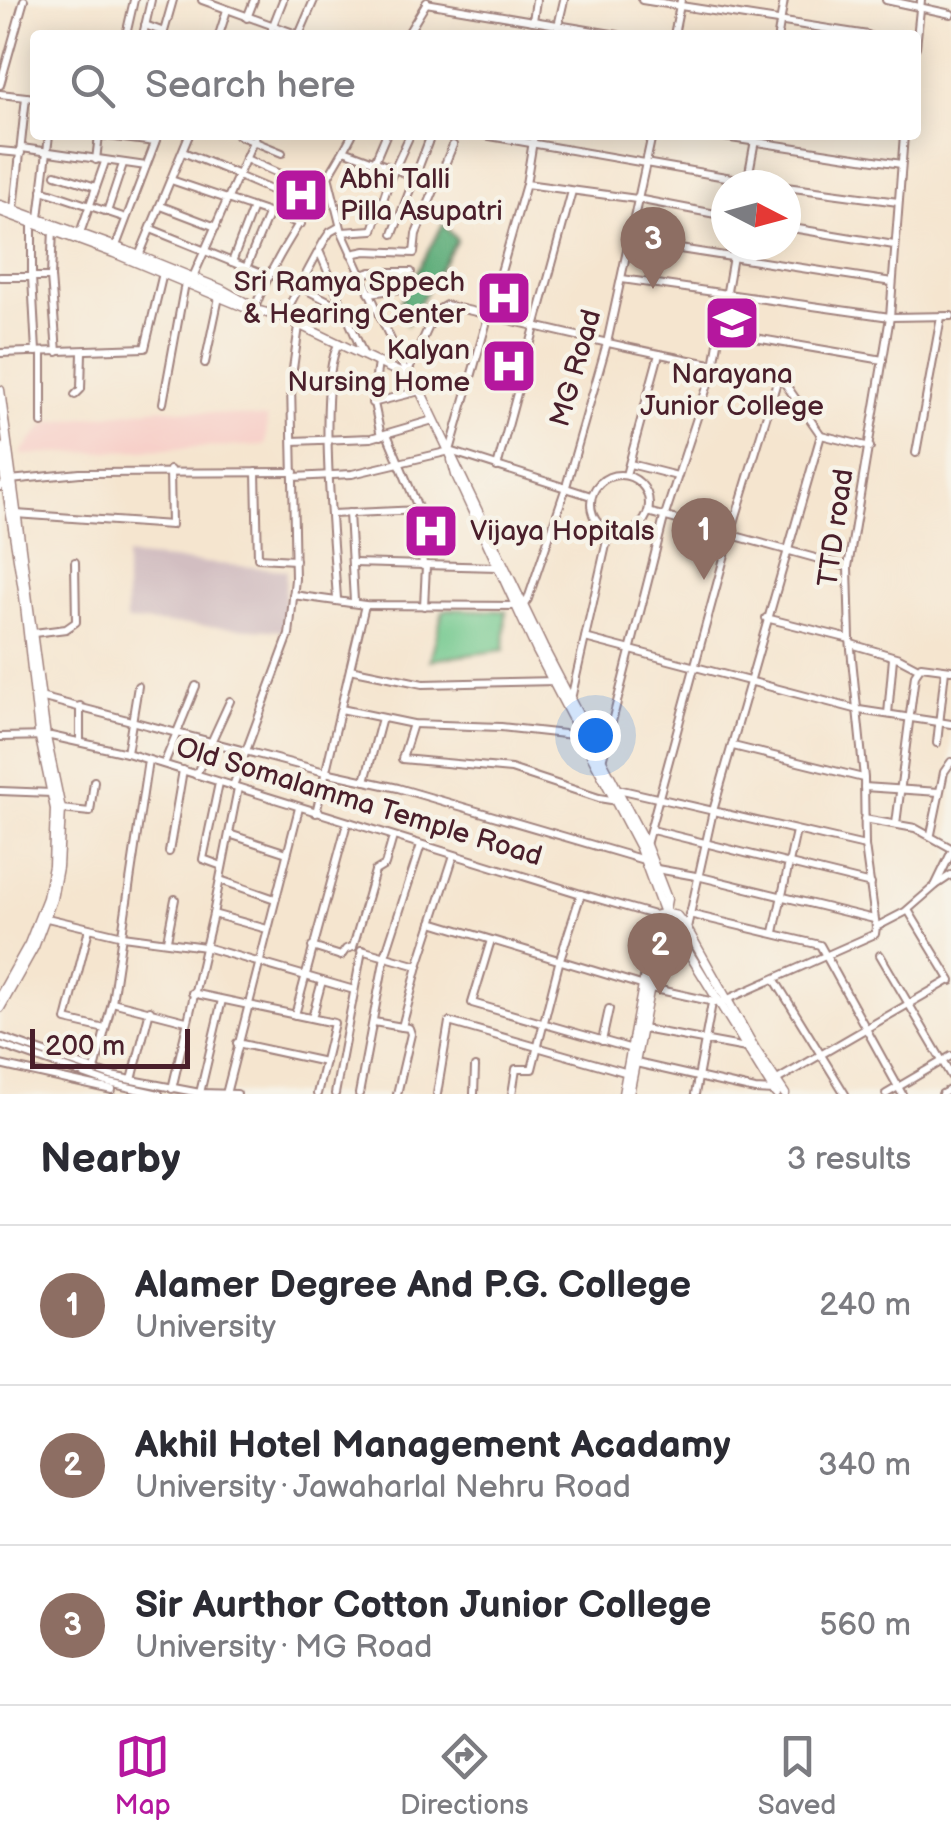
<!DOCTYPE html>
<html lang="en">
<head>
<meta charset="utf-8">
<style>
	body { margin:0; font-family:"Balsamiq Sans",sans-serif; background:#f7f7f7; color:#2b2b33 }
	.compass { position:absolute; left:711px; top:170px; width:90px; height:90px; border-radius:50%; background:#fff; box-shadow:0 5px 25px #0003; rotate:96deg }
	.scale { position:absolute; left:30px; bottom:25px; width:160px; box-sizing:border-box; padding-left:10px; border:5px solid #4a1f2b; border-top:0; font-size:28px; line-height:35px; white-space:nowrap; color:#4a1f2b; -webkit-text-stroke:8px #f7f3e8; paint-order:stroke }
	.you { position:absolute; left:595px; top:735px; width:35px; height:35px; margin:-25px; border:8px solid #fff; border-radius:50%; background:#1a73e8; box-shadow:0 0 0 15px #1a73e833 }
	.badge { display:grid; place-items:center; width:65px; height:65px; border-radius:50%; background:#b5179e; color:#fff; font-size:32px; font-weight:700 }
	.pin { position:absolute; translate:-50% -82px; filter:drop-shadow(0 2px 5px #0008) }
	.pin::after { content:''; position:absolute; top:52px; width:35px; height:30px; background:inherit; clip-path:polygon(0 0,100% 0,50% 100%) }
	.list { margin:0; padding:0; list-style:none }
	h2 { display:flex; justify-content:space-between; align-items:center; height:130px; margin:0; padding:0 40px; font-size:42px }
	h2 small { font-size:32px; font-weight:400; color:#7c7c81 }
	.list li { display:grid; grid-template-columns:65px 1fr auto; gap:30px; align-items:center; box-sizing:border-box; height:160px; padding:0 40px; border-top:2px solid #e1e1e2 }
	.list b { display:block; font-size:38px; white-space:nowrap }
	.list p { margin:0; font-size:32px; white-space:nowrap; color:#7c7c81 }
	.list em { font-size:32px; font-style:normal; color:#7c7c81 }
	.icon { flex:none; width:55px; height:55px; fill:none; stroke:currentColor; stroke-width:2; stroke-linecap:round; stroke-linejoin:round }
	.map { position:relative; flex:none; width:951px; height:1094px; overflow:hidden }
	.search { position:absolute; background:#fff; box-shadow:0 5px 25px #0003; left:30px; right:30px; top:30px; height:110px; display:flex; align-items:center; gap:25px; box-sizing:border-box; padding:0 35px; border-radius:10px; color:#7c7c81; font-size:38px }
	.sheet { height:610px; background:#fff }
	nav { display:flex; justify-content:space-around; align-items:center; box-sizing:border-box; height:140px; border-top:2px solid #e1e1e2; background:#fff; font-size:28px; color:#7c7c81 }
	nav a { display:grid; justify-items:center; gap:5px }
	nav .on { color:#b5179e }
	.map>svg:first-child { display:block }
	.built { fill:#f7d0c9 }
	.industrial { fill:#d2bec1 }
	.green { fill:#71c88d; stroke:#5e745c; stroke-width:2.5 }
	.forest { fill:#5cac78; stroke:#536652; stroke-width:2.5 }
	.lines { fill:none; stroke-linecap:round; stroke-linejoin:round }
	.minor-casing { stroke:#a0827d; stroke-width:10 }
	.major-casing { stroke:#a0827d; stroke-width:11 }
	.minor { stroke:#fff; stroke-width:6 }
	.major { stroke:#fff; stroke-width:8 }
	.labels { text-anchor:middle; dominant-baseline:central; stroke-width:9; stroke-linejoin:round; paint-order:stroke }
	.poi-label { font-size:28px; fill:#4a1f2b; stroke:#f7f3e8; text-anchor:start }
	.street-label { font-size:28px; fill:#4a1f2b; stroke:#f7f3e8 }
</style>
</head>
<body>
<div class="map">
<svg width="951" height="1094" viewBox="0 0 951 1094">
	<rect width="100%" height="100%" fill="#f7f3e8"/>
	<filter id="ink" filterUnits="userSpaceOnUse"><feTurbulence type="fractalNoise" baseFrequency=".01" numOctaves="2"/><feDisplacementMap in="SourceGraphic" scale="20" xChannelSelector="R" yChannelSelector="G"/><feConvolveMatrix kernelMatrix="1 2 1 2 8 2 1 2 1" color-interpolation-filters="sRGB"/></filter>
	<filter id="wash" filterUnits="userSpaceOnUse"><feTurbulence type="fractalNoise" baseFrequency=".0048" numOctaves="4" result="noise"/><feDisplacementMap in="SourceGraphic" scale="40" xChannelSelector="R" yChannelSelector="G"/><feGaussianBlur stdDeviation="2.25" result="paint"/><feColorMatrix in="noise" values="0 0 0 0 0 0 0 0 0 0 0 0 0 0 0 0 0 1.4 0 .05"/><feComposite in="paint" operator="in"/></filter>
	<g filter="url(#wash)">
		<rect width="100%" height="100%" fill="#f5e5cf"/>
		<path class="built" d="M159 408 267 418 266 445 19 455 46 423Z"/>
		<path class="industrial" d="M126 556 286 570 284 631 126 621Z"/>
		<path class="green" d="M448 609 506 611 504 650 430 660 443 611Z"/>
		<path class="forest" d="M443 224 457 240 407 324 400 303Z"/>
	</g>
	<g filter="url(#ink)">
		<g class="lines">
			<g class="minor-casing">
				<g id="minor">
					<path d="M202 0 299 35"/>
					<path d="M536 0 533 21 618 35"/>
					<path d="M642 0 868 35"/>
					<path d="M886 0 951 14"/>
					<path d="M426 3 533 21"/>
					<path d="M247 18 254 0"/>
					<path d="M145 25 164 32"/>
					<path d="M272 28 283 0"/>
					<path d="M126 35 134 0"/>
					<path d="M143 35 151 0"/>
					<path d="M163 35 173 0"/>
					<path d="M219 35 227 10"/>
					<path d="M299 35 314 0"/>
					<path d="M407 35 427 2"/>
					<path d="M556 35 564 0"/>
					<path d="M674 35 681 0"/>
					<path d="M778 35 784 0"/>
					<path d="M916 47 921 0"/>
					<path d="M0 85 24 0"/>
					<path d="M0 94 35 98"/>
					<path d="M100 135 155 142"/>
					<path d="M238 135 282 153"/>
					<path d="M484 135 772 185"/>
					<path d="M711 135 901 164"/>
					<path d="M22 148 146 166"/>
					<path d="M344 150 437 185"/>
					<path d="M0 151 21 153"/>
					<path d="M183 152 239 175"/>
					<path d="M246 159 293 180"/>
					<path d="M96 160 99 135"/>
					<path d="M375 161 386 135"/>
					<path d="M56 174 96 187"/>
					<path d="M238 176 311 207"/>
					<path d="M171 180 301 224"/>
					<path d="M329 180 342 232 406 373"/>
					<path d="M747 183 756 135"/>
					<path d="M526 184 637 199 726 216"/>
					<path d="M786 187 898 202"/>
					<path d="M42 190 126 218"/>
					<path d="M161 206 216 227"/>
					<path d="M14 209 26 97"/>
					<path d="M107 212 123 164"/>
					<path d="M39 218 49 135"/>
					<path d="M786 227 894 245"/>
					<path d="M53 229 51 277 57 352"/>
					<path d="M151 229 269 277"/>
					<path d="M342 232 373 230 390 179 410 135"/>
					<path d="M80 233 105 162"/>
					<path d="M393 234 431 135"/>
					<path d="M628 241 892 282"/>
					<path d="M116 246 158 135"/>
					<path d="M320 253 364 356"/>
					<path d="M351 254 366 251 414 253 416 234 453 145"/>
					<path d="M139 256 189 135"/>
					<path d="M232 262 252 210"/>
					<path d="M246 268 268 215"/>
					<path d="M361 275 371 272H411"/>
					<path d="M0 277H32V222"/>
					<path d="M193 277 256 135"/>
					<path d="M622 279 890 317 951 316"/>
					<path d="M301 287 344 309"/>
					<path d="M369 293 401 289"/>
					<path d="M255 308C276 250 323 192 352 135"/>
					<path d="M283 317 324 241 330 232 339 227"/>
					<path d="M720 332 883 360"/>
					<path d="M36 352 32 277H51"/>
					<path d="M42 352V423"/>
					<path d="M0 353 145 348 163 273"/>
					<path d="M205 363 219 297"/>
					<path d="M378 363 372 403 420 391"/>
					<path d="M407 374 436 311 446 305C556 331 666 359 779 375L821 435 870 447"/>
					<path d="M75 395 81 389 82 352"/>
					<path d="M163 403 185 283"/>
					<path d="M374 403 381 436"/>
					<path d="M387 434 419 510 423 566"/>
					<path d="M293 441 371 438 433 420"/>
					<path d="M450 451 526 184 534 135"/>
					<path d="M916 453 941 317"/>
					<path d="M630 464 677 476"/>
					<path d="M497 467 572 191"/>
					<path d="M256 472 258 558 295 560"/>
					<circle cx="620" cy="504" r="29"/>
					<path d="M626 475 659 354"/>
					<path d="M294 477 352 474 450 451 591 496"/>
					<path d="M0 487 10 480 80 473 294 472"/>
					<path d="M648 512 848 567"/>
					<path d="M349 513 354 601"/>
					<path d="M16 514 171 525 170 470"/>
					<path d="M332 514 419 510"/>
					<path d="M353 563 497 567"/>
					<path d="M293 595 365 605 523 606 528 599 565 490 607 343 652 135"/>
					<path d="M337 599C334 549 316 380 339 343"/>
					<path d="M424 606 426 566"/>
					<path d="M766 618 850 639"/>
					<path d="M34 633 66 629 76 622 75 562"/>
					<path d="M585 638 859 710 951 724"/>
					<path d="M851 644 899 658 918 668"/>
					<path d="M350 669 423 684 557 681"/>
					<path d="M40 697 325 772 398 788 644 860"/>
					<path d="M571 699 609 532"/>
					<path d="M80 706V741"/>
					<path d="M341 709 413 724 501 727 582 736"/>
					<path d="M888 714 893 658"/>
					<path d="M413 724 402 759 511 769 599 798 617 801"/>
					<path d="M0 737 51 736 127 753 581 894 654 915 662 913"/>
					<path d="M937 743 945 670"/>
					<path d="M733 746 863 778"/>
					<path d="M127 753 138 686"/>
					<path d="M602 761 664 518 714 366 735 245"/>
					<path d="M164 764 196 686"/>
					<path d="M196 775 230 701"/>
					<path d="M365 781 382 718"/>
					<path d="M219 783 203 859 222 866"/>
					<path d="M233 786 289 635 295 579 291 383 299 326"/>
					<path d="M864 787 939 792"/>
					<path d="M618 789 865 846"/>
					<path d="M0 791 52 793"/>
					<path d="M61 809 90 812 94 781"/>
					<path d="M316 813 365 605"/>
					<path d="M864 819 915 828 951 848"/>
					<path d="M896 824 915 675 921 666 951 670"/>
					<path d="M652 830 871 884"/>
					<path d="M229 834 287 853"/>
					<path d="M931 834 944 772 951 762"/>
					<path d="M646 845 730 536 779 375"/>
					<path d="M169 852 183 770"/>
					<path d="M657 869 701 877 874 919"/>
					<path d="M220 880 275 899"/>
					<path d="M936 885 951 875"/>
					<path d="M908 910 951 981"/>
					<path d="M213 914 267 929"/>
					<path d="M689 914 820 945 902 1094"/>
					<path d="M47 918 123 936 205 947 354 990"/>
					<path d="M432 922 651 988 719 1003 875 934 876 927 905 912 935 886 951 853"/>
					<path d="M876 927 865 846 864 778 850 639 848 567 890 317 904 135"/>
					<path d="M687 928 713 811 821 435"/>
					<path d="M89 929 66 1020 105 1029"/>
					<path d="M774 932 796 831"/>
					<path d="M167 940 175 899"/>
					<path d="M491 940 472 1003 632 1049"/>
					<path d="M312 947 341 956 346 949 353 947"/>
					<path d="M353 947 375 871 385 865 393 837"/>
					<path d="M361 950 418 966"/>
					<path d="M880 955 951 1076"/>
					<path d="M775 980 845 1094"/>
					<path d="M192 993 334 1023 317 1094"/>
					<path d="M112 1002 186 1021"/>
					<path d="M295 1015 347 823"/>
					<path d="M312 1018 322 981"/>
					<path d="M374 1022 402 1027"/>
					<path d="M643 1029 746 1048"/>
					<path d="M0 1037 111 1076 200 1093 237 1094"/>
					<path d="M602 1041 609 1009"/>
					<path d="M237 1043 325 1062"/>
					<path d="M0 1045 109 1083 159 1094"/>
					<path d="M636 1063 755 1090 774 1091"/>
					<path d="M0 1065 112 1090"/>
					<path d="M95 1070 112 1002 148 760"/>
					<path d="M132 1080 150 1010"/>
					<path d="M777 1080 950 980"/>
					<path d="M172 1089 213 914 238 788"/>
					<path d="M200 1093 222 1000"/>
					<path d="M226 1094 299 808"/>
					<path d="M335 1094 362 950"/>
					<path d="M359 1094 385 956 421 845"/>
					<path d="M397 1094 411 1034 409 1028 402 1027 418 966 454 855"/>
					<path d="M437 1094 449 1022 628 1073"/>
					<path d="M474 1094 475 1067"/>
					<path d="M512 1094 516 1069H532L560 959 581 894"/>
					<path d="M695 1094 712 1003"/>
					<path d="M886 1094 951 1056"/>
					<path d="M942 1094 951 1089"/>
				</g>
			</g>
			<g class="major-casing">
				<g id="major">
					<path d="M0 205 127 251 221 289 255 308"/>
					<path d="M0 211 114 253 244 307 283 317 415 380 543 647 646 845 667 899 629 1094"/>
					<path d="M0 390 46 737 61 809 58 867 52 899 34 947 0 1008"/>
					<path d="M0 447 24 596 39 733 55 809 53 866 47 898 29 944 0 996"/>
					<path d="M452 460 456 475 537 651 640 848 664 913 776 1094"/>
					<path d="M664 913 677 916 687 929 755 1049 785 1094"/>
					<path d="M623 1094 655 921 660 916"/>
				</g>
			</g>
			<use href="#minor" class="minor"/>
			<use href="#major" class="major"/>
		</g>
	</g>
	<defs>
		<g id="hospital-square" transform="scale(2.875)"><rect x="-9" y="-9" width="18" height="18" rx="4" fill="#b5179e" stroke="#f7f3e8"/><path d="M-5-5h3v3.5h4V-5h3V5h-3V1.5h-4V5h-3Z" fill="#fff"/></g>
		<g id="university-square" transform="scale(2.875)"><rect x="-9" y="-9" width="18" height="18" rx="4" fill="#b5179e" stroke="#f7f3e8"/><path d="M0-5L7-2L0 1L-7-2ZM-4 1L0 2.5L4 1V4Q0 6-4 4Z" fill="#fff"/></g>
	</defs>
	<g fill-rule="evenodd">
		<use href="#hospital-square" x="301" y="195"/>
		<use href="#hospital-square" x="504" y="298"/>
		<use href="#university-square" x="732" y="323"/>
		<use href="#hospital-square" x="509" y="366"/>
		<use href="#hospital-square" x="431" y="531"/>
	</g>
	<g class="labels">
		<g class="poi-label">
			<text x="340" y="179">Abhi Talli<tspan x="340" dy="32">Pilla Asupatri</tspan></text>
			<text x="465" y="282" text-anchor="end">Sri Ramya Sppech<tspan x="465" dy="32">&amp; Hearing Center</tspan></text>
			<text x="470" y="350" text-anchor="end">Kalyan<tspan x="470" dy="32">Nursing Home</tspan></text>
			<text x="732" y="374" text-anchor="middle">Narayana<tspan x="732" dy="32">Junior College</tspan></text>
			<text x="470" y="531">Vijaya Hopitals</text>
		</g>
		<g class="street-label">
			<text transform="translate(576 368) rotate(-74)">MG Road</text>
			<text transform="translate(836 528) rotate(-82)">TTD road</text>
			<text transform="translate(359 802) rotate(17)">Old Somalamma Temple Road</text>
		</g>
	</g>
</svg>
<svg class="compass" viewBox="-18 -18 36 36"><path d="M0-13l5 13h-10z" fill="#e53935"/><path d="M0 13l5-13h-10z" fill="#7c7c81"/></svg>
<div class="scale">200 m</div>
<div class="you"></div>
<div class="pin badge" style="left:704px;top:580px;background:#8d6e63">1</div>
<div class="pin badge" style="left:660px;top:995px;background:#8d6e63">2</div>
<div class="pin badge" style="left:653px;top:289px;background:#8d6e63">3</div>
<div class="search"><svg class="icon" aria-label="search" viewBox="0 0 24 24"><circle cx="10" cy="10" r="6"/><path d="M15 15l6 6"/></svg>Search here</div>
</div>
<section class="sheet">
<h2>Nearby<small>3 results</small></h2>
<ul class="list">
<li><span class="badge" style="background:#8d6e63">1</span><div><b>Alamer Degree And P.G. College</b><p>University</p></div><em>240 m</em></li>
<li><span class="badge" style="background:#8d6e63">2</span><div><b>Akhil Hotel Management Acadamy</b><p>University · Jawaharlal Nehru Road</p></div><em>340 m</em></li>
<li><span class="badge" style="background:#8d6e63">3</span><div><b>Sir Aurthor Cotton Junior College</b><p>University · MG Road</p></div><em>560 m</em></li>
</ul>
</section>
<nav>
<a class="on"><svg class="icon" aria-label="map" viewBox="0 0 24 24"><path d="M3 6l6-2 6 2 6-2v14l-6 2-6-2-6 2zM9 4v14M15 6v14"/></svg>Map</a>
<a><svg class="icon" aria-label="directions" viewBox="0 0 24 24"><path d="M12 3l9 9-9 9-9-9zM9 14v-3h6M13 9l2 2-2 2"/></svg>Directions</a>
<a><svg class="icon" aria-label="saved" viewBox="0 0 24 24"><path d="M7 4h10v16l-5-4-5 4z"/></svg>Saved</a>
</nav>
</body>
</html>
